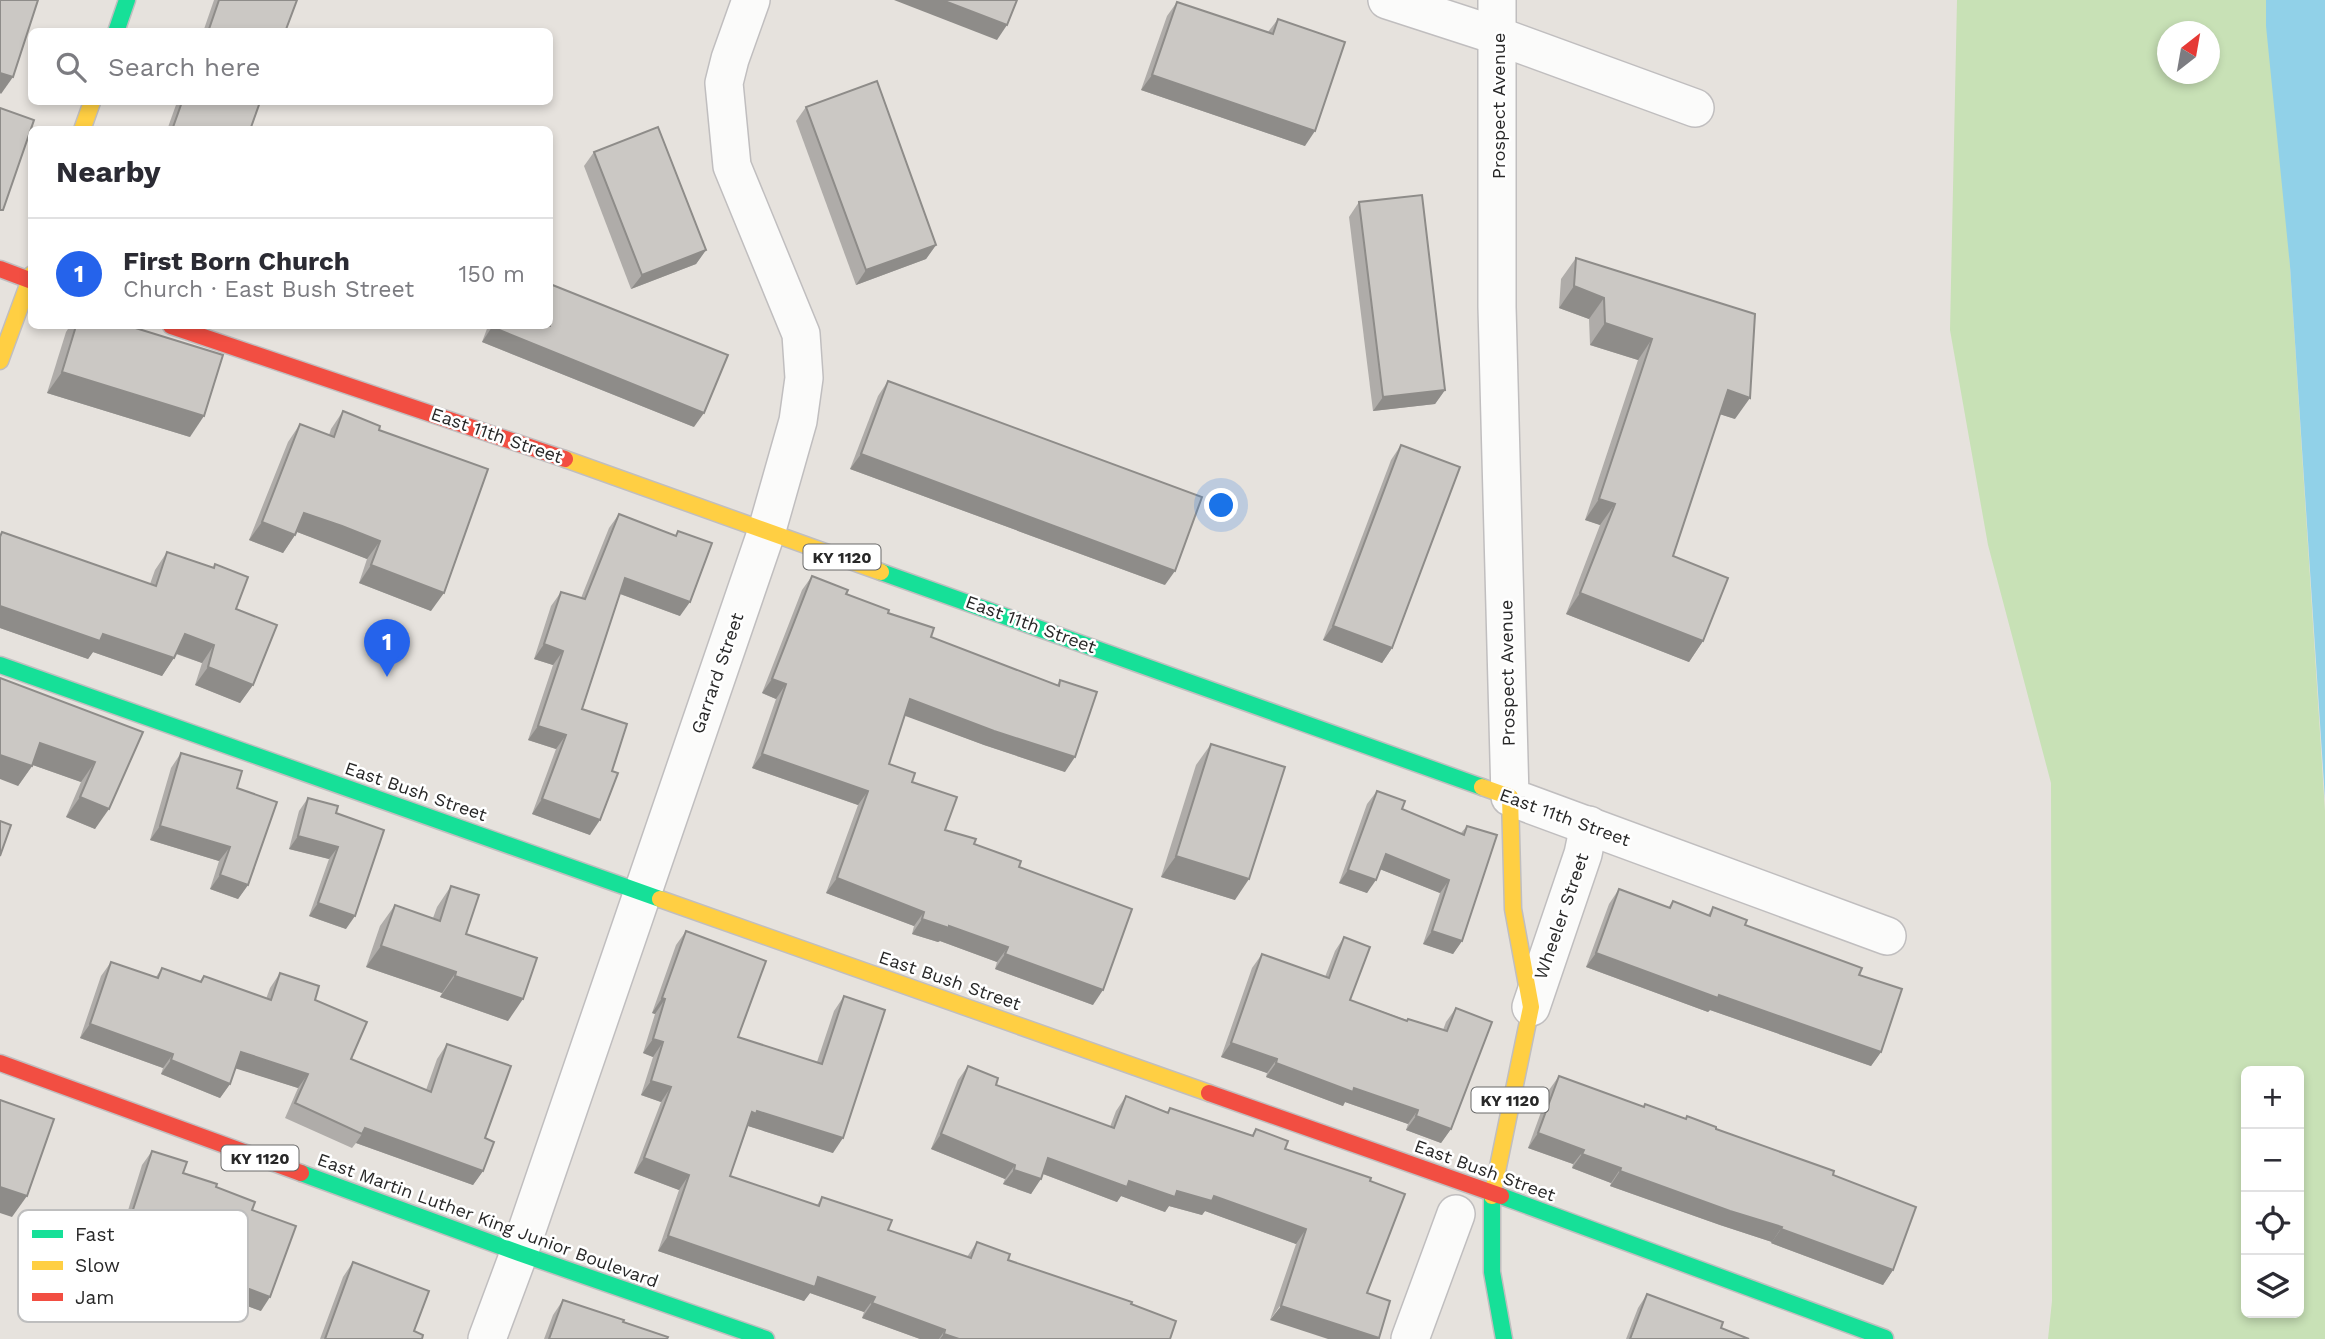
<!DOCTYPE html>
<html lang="en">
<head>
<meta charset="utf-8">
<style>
	body { margin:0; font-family:"Work Sans",sans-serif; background:#f2f2f3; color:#2b2b33 }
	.controls { position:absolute; right:21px; bottom:21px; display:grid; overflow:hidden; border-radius:10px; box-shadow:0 4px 10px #0003 }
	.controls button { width:63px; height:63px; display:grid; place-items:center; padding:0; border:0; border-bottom:2px solid #e1e1e2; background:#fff; color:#2b2b33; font:35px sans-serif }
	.compass { position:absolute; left:2157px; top:21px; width:63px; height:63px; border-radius:50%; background:#fff; box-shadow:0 4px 10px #0003; rotate:31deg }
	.you { position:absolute; left:1222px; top:506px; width:24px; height:24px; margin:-18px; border:5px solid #fff; border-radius:50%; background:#1a73e8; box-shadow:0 0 0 10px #1a73e833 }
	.badge { display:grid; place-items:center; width:46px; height:46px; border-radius:50%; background:#2563eb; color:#fff; font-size:23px; font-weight:700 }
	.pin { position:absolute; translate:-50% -58px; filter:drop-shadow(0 2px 4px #0008) }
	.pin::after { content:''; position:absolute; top:37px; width:24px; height:21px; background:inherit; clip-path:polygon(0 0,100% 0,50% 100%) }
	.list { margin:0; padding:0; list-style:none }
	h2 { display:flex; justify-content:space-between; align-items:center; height:91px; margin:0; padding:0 28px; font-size:30px }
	h2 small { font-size:23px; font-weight:400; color:#7c7c81 }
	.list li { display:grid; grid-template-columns:46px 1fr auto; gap:21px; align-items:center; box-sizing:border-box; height:112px; padding:0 28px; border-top:2px solid #e1e1e2 }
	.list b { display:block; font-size:26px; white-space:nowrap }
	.list p { margin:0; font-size:23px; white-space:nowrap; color:#7c7c81 }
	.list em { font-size:23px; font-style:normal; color:#7c7c81 }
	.icon { flex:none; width:38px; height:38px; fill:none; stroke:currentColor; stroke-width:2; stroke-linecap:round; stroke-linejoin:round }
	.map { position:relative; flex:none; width:2325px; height:1339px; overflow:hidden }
	.search { position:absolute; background:#fff; box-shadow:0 4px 10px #0003; left:28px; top:28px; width:525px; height:77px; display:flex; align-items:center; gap:18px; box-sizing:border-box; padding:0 24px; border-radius:10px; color:#7c7c81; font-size:26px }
	.panel { position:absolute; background:#fff; box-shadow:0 4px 10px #0003; left:28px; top:126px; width:525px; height:203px; border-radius:10px }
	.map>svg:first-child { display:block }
	.green { fill:#c8e1b6; fill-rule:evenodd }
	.water { fill:#91d1e8 }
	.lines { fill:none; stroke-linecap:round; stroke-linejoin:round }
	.street-casing { stroke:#c0bebf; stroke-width:40 }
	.fast-casing { stroke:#c0bebf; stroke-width:19 }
	.slow-casing { stroke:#c0bebf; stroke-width:19 }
	.jam-casing { stroke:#c0bebf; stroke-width:19 }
	.street { stroke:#fbfbfa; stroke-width:37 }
	.fast { stroke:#16e098; stroke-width:16 }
	.slow { stroke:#ffcf43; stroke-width:16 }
	.jam { stroke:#f24e42; stroke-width:16 }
	.wall { fill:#afaca9 }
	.shaded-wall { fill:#8e8c89 }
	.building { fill:#cbc8c4; stroke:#8e8c89; stroke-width:2 }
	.labels { text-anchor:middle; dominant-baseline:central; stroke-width:5; stroke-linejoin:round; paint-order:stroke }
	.shield { fill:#fff; stroke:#686868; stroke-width:2 }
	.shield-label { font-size:16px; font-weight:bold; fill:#282828 }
	.street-label { font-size:18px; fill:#282828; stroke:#fff }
	.key { fill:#fff; stroke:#bebebe; stroke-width:2 }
	.key-label { font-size:19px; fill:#282828 }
</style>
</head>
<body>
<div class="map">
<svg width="2325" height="1339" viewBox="0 0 2325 1339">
	<rect width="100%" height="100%" fill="#e6e2dd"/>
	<path class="green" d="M1957 0H2273L2325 811V1339H2048L2052 1301 2051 783 1988 545 1950 330ZM2168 32H2210V74H2168ZM2246 1071H2299V1313H2246Z"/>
	<path class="water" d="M2266 0H2325V799L2290 266 2266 26Z"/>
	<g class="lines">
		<g class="street-casing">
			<g id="street">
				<path d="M1387 0 1498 36 1695 108"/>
				<path d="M1497 0V307L1510 797 1887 936"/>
				<path d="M1531 1007 1583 854 1589 825"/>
				<path d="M487 1339 519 1253 767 530 798 421 804 378 801 334 732 166 724 83 730 59 751 0"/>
				<path d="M1410 1339 1456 1214"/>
			</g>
		</g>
		<g class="fast-casing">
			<g id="fast">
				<path d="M116 32 127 0"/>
				<path d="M881 572 1482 787"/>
				<path d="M0 665 660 899"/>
				<path d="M301 1173 519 1253 766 1339"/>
				<path d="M1492 1196V1272L1504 1339"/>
				<path d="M1501 1196 1885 1338"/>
			</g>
		</g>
		<g class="slow-casing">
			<g id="slow">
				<path d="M82 130 92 102"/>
				<path d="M0 361 32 274"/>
				<path d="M565 459 881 572"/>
				<path d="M1482 787 1510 797 1513 909 1531 1007 1492 1196"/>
				<path d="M660 899 1209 1093"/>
			</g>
		</g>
		<g class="jam-casing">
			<g id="jam">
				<path d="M0 269 32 281"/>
				<path d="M171 326 565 459"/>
				<path d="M0 1063 301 1173"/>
				<path d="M1209 1093 1501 1196"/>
			</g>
		</g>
		<use href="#street" class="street"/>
		<use href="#fast" class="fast"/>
		<use href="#slow" class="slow"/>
		<use href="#jam" class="jam"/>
	</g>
	<g class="wall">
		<path d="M214 0H297L285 32H203Z"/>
		<path d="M1177 2 1268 32 1278 19 1305 146 1141 90 1167 16Z"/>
		<path d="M177 102H260L250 130H167Z"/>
		<path d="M806 107 936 245 926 259 856 285 796 121Z"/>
		<path d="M594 152 706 250 696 264 631 289 584 166Z"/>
		<path d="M1359 202 1445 390 1435 404 1373 411 1349 217Z"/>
		<path d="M1576 258 1735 419 1720 414 1673 556 1703 641 1689 662 1566 614 1600 525 1585 520 1638 360 1590 345 1589 319 1559 308 1561 279Z"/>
		<path d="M70 326H129L190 437 47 393 66 332Z"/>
		<path d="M488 326H550L694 427 482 342Z"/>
		<path d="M888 381 1165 585 850 469 878 396Z"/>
		<path d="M343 411 379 430 431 611 359 583 367 559 330 544 297 532 283 553 249 540 288 442 300 424 329 435 331 429Z"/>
		<path d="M1401 445 1392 648 1382 663 1323 640 1391 460Z"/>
		<path d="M619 514 675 536 678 531 680 616 620 594 582 709 590 835 532 814 556 749 528 740 553 665 534 659 551 606 561 592 581 598 609 528Z"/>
		<path d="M2 532 150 584 155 570 167 552 213 568 215 564 236 609 253 685 240 703 195 685 202 663 176 654 162 676 93 652 88 659 0 628V535Z"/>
		<path d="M812 576 846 594 888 613 931 637 1057 685 1060 680 1065 772 984 745 905 715 889 764 912 782 945 830 1019 867 1093 1005 995 969 997 962 940 941 938 942 912 934 914 926 826 893 858 805 752 768 776 699 762 693 802 590Z"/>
		<path d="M0 678 143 732 95 829 66 817 81 782 33 765 18 786Z"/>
		<path d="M1211 744 1235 900 1161 877 1196 765Z"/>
		<path d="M181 753 237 788 248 885 238 899 210 889 219 861 150 840 171 768Z"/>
		<path d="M1377 791 1402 809 1461 833 1467 826 1462 941 1453 954 1423 944 1440 893 1380 869 1367 893 1339 883 1367 804Z"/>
		<path d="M308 798 336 813 346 929 309 916 329 859 289 849 299 811Z"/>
		<path d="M451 886 466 934 508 1021 440 997 442 993 366 967 380 926 395 905 433 918 437 907Z"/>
		<path d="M1619 889 1668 908 1673 901 1708 915 1713 907 1745 925 1859 975 1881 1052 1871 1066 1710 1010 1708 1012 1586 967 1609 904Z"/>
		<path d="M686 931 738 1037 817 1062 834 1011 844 996 833 1153 748 1126 730 1176 817 1205 822 1197 888 1230 967 1257 977 1242 1008 1260 1131 1304 1170 1339H920L862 1318 864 1312 810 1293 804 1301 658 1251 679 1190 634 1173 661 1102 641 1095 653 1057 643 1053 655 1014 652 1013 676 945Z"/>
		<path d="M1344 937 1350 1000 1407 1020 1443 1030 1446 1022 1456 1008 1451 1129 1441 1143 1406 1130 1408 1124 1345 1102 1343 1106 1266 1077 1267 1073 1221 1057 1252 968 1262 954 1325 977 1335 951Z"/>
		<path d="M111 962 156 977 162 968 199 982 204 976 266 999 270 988 280 973 315 1000 351 1059 426 1090 437 1059 447 1044 485 1138 483 1171 473 1185 356 1143 352 1148 285 1118 298 1088 236 1068 230 1084 220 1098 161 1074 163 1068 80 1038 101 976Z"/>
		<path d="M968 1066 996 1085 1110 1127 1116 1111 1126 1096 1167 1112 1170 1108 1252 1135 1256 1129 1285 1149 1371 1178 1270 1320 1296 1244 1205 1211 1202 1215 1169 1206 1165 1212 1121 1196 1117 1202 1043 1174 1031 1194 1003 1184 1005 1179 931 1149 958 1080Z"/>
		<path d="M1559 1076 1643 1107 1645 1104 1685 1119 1687 1116 1716 1129 1833 1175 1893 1270 1883 1285 1771 1243 1772 1242 1720 1225 1610 1186 1611 1183 1572 1168 1573 1164 1528 1148 1549 1090Z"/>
		<path d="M152 1151 183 1173 216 1187 252 1210 261 1311 186 1283 180 1301 171 1315 135 1304 128 1315 100 1306 125 1234 121 1233 142 1165Z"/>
		<path d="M353 1262 414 1331 422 1339H320L343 1277Z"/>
		<path d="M1647 1294 1721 1328 1749 1339H1626L1638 1308Z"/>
		<path d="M563 1300 623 1322 667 1339H544L553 1315Z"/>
	</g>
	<g class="shaded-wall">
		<path d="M894 0H942L1007 25 997 40Z"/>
		<path d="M0 73 13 77 1 94 0 93Z"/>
		<path d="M1152 75 1315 131 1305 146 1141 90Z"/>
		<path d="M936 245 926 259 856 285 866 270Z"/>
		<path d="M706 250 696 264 631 289 642 275Z"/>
		<path d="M1574 286 1604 298 1589 319 1559 308Z"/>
		<path d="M1605 323 1652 339 1638 360 1590 345Z"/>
		<path d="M492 327 704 413 694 427 482 342Z"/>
		<path d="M62 372 204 416 190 437 47 393Z"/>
		<path d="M1445 390 1435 404 1373 411 1383 397Z"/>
		<path d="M1728 390 1750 398 1735 419 1713 412Z"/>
		<path d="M861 454 1175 571 1165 585 850 469Z"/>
		<path d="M1599 499 1615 504 1600 525 1585 520Z"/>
		<path d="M304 513 342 526 380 541 367 559 292 530Z"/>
		<path d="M262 522 295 535 283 553 249 540Z"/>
		<path d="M371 565 444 593 431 611 359 583Z"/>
		<path d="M625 578 690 602 680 616 615 592Z"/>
		<path d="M1580 593 1703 641 1689 662 1566 614Z"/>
		<path d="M0 606 103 634 174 658 162 676 93 652 88 659 0 628Z"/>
		<path d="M1333 626 1392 648 1382 663 1323 640Z"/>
		<path d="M185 634 214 645 202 663 172 652Z"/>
		<path d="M544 644 563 651 553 665 534 659Z"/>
		<path d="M208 667 253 685 240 703 195 685Z"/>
		<path d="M772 679 786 684 776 699 762 693Z"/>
		<path d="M910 699 1075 757 1065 772 984 745 900 714Z"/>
		<path d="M538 726 566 735 556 749 528 740Z"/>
		<path d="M40 743 95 762 81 782 27 763Z"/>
		<path d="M762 754 868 791 858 805 752 768Z"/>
		<path d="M0 755 32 766 18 786 0 779Z"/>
		<path d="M80 797 109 809 95 829 66 817Z"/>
		<path d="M542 799 600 820 590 835 532 814Z"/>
		<path d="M160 826 230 847 219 861 150 840Z"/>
		<path d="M298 836 338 847 329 859 289 849Z"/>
		<path d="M1386 854 1449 880 1440 893 1377 868Z"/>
		<path d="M1176 856 1249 879 1235 900 1161 877Z"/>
		<path d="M1348 870 1376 880 1367 893 1339 883Z"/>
		<path d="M220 875 248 885 238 899 210 889Z"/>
		<path d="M837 878 924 912 914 926 826 893Z"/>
		<path d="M318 903 355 916 346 929 309 916Z"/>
		<path d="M922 919 949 926 1008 947 997 962 940 941 938 942 912 934Z"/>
		<path d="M1432 931 1462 941 1453 954 1423 944Z"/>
		<path d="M381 946 456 972 442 993 366 967Z"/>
		<path d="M1596 953 1719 995 1881 1052 1871 1066 1710 1010 1708 1012 1586 967Z"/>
		<path d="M1005 954 1103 990 1093 1005 995 969Z"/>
		<path d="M455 976 523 999 508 1021 440 997Z"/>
		<path d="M662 998 665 999 655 1014 652 1013Z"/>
		<path d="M90 1024 173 1054 163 1068 80 1038Z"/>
		<path d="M653 1039 663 1042 653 1057 643 1053Z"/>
		<path d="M1231 1043 1277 1059 1267 1073 1221 1057Z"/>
		<path d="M241 1052 308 1074 298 1088 231 1067Z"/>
		<path d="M171 1060 230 1084 220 1098 161 1074Z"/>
		<path d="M1276 1063 1354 1088 1418 1110 1408 1124 1345 1102 1343 1106 1266 1077Z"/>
		<path d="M651 1081 671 1087 661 1102 641 1095Z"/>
		<path d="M757 1111 843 1138 833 1153 748 1126 752 1112Z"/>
		<path d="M1416 1116 1451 1129 1441 1143 1406 1130Z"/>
		<path d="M365 1128 483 1171 473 1185 356 1143 362 1134Z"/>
		<path d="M1538 1133 1584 1150 1573 1164 1528 1148Z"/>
		<path d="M941 1134 1015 1165 1005 1179 931 1149Z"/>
		<path d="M1582 1154 1621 1168 1611 1183 1572 1168Z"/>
		<path d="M644 1158 689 1175 679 1190 634 1173Z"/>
		<path d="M1048 1158 1129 1181 1177 1191 1214 1196 1306 1229 1296 1244 1205 1211 1202 1215 1169 1206 1165 1212 1121 1196 1117 1202 1038 1172Z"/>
		<path d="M1014 1170 1041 1179 1031 1194 1003 1184Z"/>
		<path d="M1620 1171 1782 1227 1772 1242 1720 1225 1610 1186Z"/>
		<path d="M0 1187 27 1196 12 1217 0 1213Z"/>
		<path d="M130 1219 134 1221 125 1234 121 1233Z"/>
		<path d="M1781 1229 1893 1270 1883 1285 1771 1243Z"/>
		<path d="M668 1236 818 1277 875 1297 864 1312 810 1293 804 1301 658 1251Z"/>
		<path d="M191 1267 270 1297 261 1311 181 1281Z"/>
		<path d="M142 1289 180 1301 171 1315 135 1304 128 1315 100 1306 110 1292Z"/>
		<path d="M872 1303 945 1330 939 1339H920L862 1318Z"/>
		<path d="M1281 1306 1379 1338 1378 1339H1328L1270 1320Z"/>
		<path d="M944 1334 959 1339H940Z"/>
	</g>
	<g class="building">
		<path d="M0 0H38L13 77 0 73Z"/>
		<path d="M219 0H297L285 32H208Z"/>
		<path d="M942 0H1017L1007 25Z"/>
		<path d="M1177 2 1273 34 1278 19 1345 42 1315 131 1152 75Z"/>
		<path d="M877 81 936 245 866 270 806 107Z"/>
		<path d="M182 102H260L250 130H172Z"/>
		<path d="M0 108 34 120 3 210H0Z"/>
		<path d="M658 127 706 250 642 275 594 152Z"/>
		<path d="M1422 195 1445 390 1383 397 1359 202Z"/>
		<path d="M1576 258 1755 314 1750 398 1728 390 1673 556 1728 578 1703 641 1580 593 1615 504 1599 499 1652 339 1605 323 1604 298 1574 286Z"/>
		<path d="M550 284 728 355 704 413 492 327 493 326H550Z"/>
		<path d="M76 326H129L223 355 204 416 62 372Z"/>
		<path d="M888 381 1202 497 1175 571 861 454Z"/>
		<path d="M343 411 380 426 379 430 488 469 444 593 371 565 380 541 342 526 304 513 295 535 262 522 300 424 334 437Z"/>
		<path d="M1401 445 1460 467 1392 648 1333 626Z"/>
		<path d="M619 514 676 536 678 531 712 543 690 602 625 578 582 709 627 724 612 771 618 773 600 820 542 799 566 735 538 726 563 651 544 644 561 592 585 599Z"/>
		<path d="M2 532 156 586 167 552 214 568 215 564 248 577 236 609 277 625 253 685 208 667 214 645 185 634 174 658 103 634 100 641 0 606V537Z"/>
		<path d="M812 576 848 590 846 594 889 610 888 613 934 628 931 637 1059 686 1060 680 1097 692 1075 757 994 731 910 699 889 764 915 773 912 782 957 797 945 830 976 839 974 844 1021 861 1019 867 1132 909 1103 990 1005 954 1008 947 949 926V928L922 919 924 912 837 878 868 791 762 754 786 684 772 679Z"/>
		<path d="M0 678 143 732 109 809 80 797 95 762 40 743 32 766 0 755Z"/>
		<path d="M1211 744 1285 767 1249 879 1176 856Z"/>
		<path d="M181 753 242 771 237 788 277 802 248 885 220 875 230 847 160 826Z"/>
		<path d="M1377 791 1405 801 1402 809 1464 835 1467 826 1497 835 1462 941 1432 931 1449 880 1386 854 1376 880 1348 870Z"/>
		<path d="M308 798 338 806 336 813 384 830 355 916 318 903 338 847 298 836Z"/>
		<path d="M0 821 11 825 0 856Z"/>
		<path d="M451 886 479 895 466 934 537 958 523 999 455 976 456 972 381 946 395 905 440 921Z"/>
		<path d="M1619 889 1670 908 1673 901 1710 916 1713 907 1747 920 1745 925 1862 968 1859 975 1902 989 1881 1052 1719 995 1718 998 1596 953Z"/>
		<path d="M686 931 766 961 738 1037 822 1064 844 996 885 1010 843 1138 757 1111 756 1114 752 1112 730 1176 819 1206 822 1197 892 1220 888 1230 971 1258 977 1242 1010 1254 1008 1260 1132 1302 1131 1304 1176 1321 1170 1339H959L944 1334 945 1330 872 1303 875 1297 818 1277 815 1287 668 1236 689 1175 644 1158 671 1087 651 1081 663 1042 653 1039 665 999 662 998Z"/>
		<path d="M1344 937 1370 947 1350 1000 1407 1021 1408 1019 1447 1031 1456 1008 1492 1022 1451 1129 1416 1116 1418 1110 1354 1088 1353 1092 1276 1063 1277 1059 1231 1043 1262 954 1329 978Z"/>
		<path d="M111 962 158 978 162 968 201 982 204 976 271 1000 280 973 319 986 315 1000 367 1022 351 1059 431 1092 447 1044 511 1066 485 1138 494 1142 483 1171 365 1128 362 1134 295 1103 308 1074 241 1052 230 1084 171 1060 173 1054 90 1024Z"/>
		<path d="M968 1066 998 1078 996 1085 1114 1128 1126 1096 1168 1113 1170 1108 1253 1136 1256 1129 1288 1141 1285 1149 1371 1178 1370 1181 1405 1194 1367 1293 1390 1301 1379 1338 1281 1306 1306 1229 1214 1196 1212 1201 1177 1191 1175 1197 1129 1181 1127 1187 1048 1158 1041 1179 1014 1170 1015 1165 941 1134Z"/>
		<path d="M1559 1076 1644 1107 1645 1104 1686 1119 1687 1116 1716 1127V1129L1834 1171 1833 1175 1916 1207 1893 1270 1781 1229 1782 1227 1730 1211 1620 1171 1621 1168 1582 1154 1584 1150 1538 1133Z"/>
		<path d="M0 1100 54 1119 27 1196 0 1187Z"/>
		<path d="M152 1151 187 1162 183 1173 217 1184 216 1187 255 1202 252 1210 296 1226 270 1297 191 1267 180 1301 142 1289 137 1301 110 1292 134 1221 130 1219Z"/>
		<path d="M353 1262 429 1291 414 1331 423 1335 422 1339H325Z"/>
		<path d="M1647 1294 1723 1322 1721 1328 1749 1339H1630Z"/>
		<path d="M563 1300 624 1320 623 1322 668 1337 667 1339H549Z"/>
	</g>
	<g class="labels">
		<g class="shield">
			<rect x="803.5" y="544.5" width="77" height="25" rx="5"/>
			<rect x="1471.5" y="1087.5" width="77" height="25" rx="5"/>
			<rect x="221.5" y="1145.5" width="77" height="25" rx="5"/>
		</g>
		<g class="shield-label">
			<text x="842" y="557">KY 1120</text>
			<text x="1510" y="1100">KY 1120</text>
			<text x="260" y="1158">KY 1120</text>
		</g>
		<g class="street-label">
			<text transform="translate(1498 106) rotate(-90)">Prospect Avenue</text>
			<text transform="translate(497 435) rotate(19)">East 11th Street</text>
			<text transform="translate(1031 624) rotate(20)">East 11th Street</text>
			<text transform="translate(717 673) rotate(-71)">Garrard Street</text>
			<text transform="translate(1507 673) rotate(-91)">Prospect Avenue</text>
			<text transform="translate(416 791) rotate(19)">East Bush Street</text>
			<text transform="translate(1565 817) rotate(20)">East 11th Street</text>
			<text transform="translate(1561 916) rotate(-71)">Wheeler Street</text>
			<text transform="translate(950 980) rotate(19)">East Bush Street</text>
			<text transform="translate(1485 1170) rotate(20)">East Bush Street</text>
			<text transform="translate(488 1220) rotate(20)">East Martin Luther King Junior Boulevard</text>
		</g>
	</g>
	<rect x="18" y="1210" width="230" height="112" rx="10" class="key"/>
	<rect x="32" y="1230" width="31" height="8" fill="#16e098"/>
	<rect x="32" y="1261" width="31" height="9" fill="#ffcf43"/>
	<rect x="32" y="1293" width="31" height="8" fill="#f24e42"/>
	<g class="key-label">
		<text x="75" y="1241">Fast</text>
		<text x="75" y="1272">Slow</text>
		<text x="75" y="1304">Jam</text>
	</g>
</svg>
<div class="controls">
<button>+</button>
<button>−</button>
<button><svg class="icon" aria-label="locate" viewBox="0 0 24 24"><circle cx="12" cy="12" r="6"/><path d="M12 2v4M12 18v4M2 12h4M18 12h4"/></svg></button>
<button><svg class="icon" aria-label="layers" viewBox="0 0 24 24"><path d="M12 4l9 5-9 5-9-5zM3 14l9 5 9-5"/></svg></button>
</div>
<svg class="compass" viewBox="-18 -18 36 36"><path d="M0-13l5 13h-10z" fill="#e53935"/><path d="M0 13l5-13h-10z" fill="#7c7c81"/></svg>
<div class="you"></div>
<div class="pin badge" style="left:387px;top:677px">1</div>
<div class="search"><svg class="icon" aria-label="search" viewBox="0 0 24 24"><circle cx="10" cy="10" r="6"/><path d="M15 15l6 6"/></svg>Search here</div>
<section class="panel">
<h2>Nearby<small></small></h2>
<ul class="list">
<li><span class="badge">1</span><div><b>First Born Church</b><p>Church · East Bush Street</p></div><em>150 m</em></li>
</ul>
</section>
</div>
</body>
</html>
